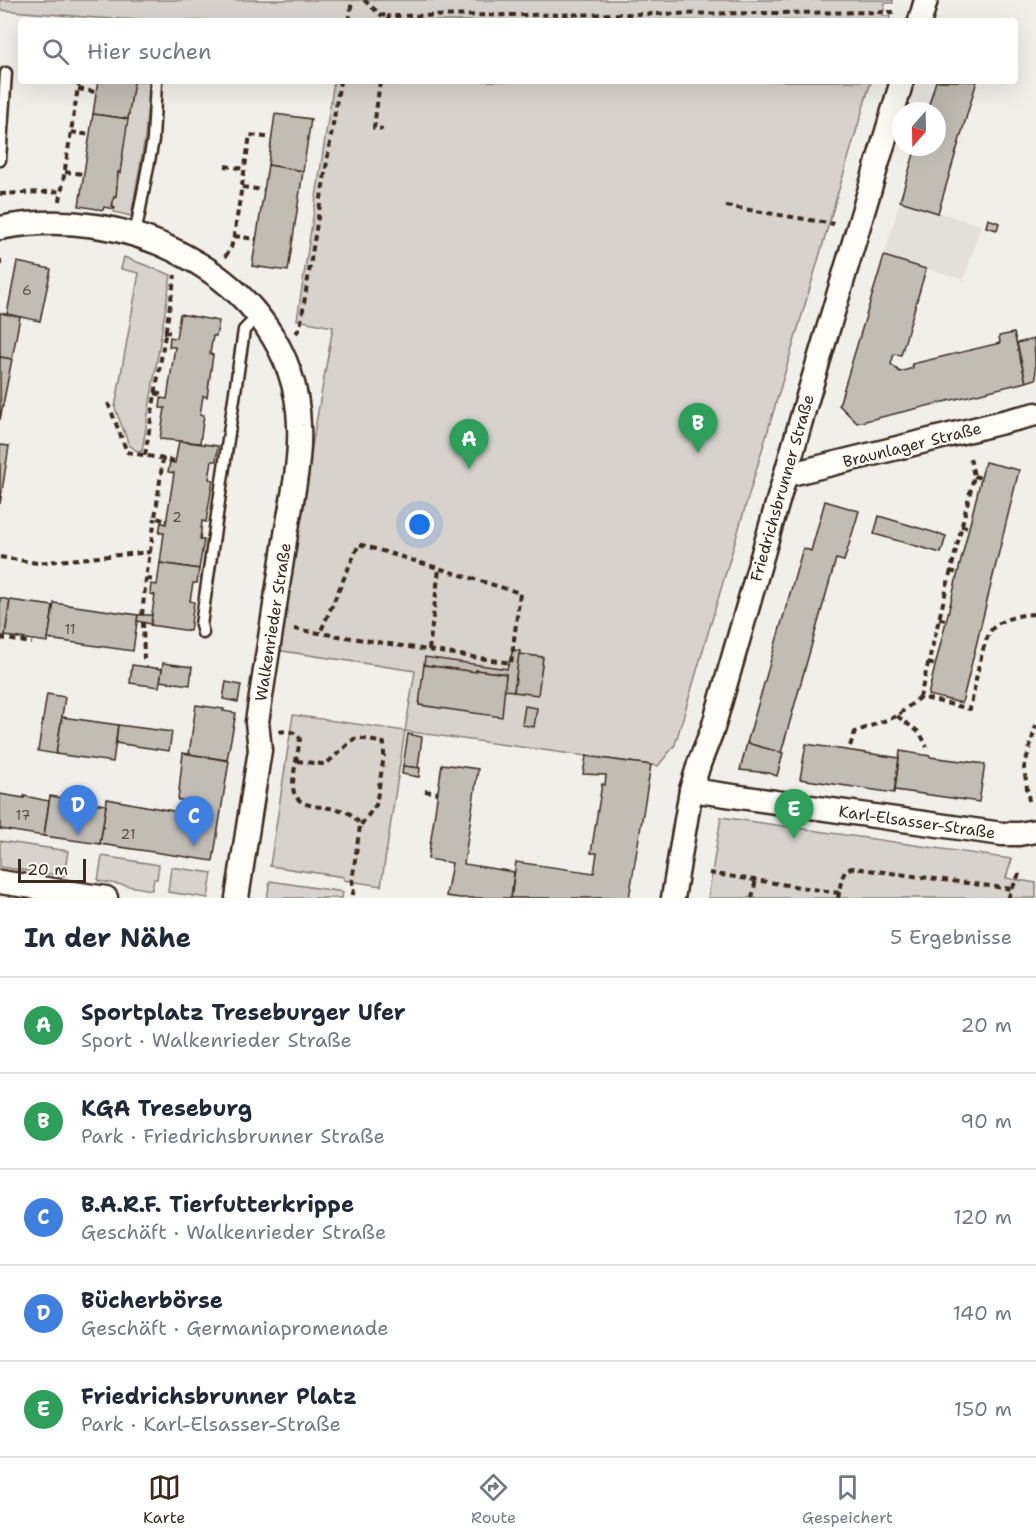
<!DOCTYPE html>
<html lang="de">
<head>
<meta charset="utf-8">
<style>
	body { margin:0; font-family:"Shantell Sans",sans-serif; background:#f2f2f3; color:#1f2937 }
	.compass { position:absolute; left:892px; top:102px; width:54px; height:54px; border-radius:50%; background:#fff; box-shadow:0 6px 24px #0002; rotate:200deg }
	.scale { position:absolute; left:18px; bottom:15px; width:68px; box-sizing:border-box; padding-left:6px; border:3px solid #3b2a1e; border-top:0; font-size:16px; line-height:21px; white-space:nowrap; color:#3b2a1e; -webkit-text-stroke:4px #fdfcf7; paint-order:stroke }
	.you { position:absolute; left:420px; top:525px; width:21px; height:21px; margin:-15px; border:4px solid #fff; border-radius:50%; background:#1a73e8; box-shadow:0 0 0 9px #1a73e833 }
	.badge { display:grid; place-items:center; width:39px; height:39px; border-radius:50%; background:#3b2a1e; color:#fff; font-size:20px; font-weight:700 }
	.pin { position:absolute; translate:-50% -50px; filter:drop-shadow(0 2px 3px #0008) }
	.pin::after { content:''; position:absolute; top:32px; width:21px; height:18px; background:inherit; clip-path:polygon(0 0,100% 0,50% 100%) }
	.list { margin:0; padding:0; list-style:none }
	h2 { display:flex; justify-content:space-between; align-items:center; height:78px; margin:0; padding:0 24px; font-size:26px }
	h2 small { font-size:20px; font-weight:400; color:#747a83 }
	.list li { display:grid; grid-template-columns:39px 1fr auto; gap:18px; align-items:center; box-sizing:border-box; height:96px; padding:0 24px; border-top:2px solid #e0e1e3 }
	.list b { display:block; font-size:22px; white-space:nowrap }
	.list p { margin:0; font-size:20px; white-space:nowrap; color:#747a83 }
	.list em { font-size:20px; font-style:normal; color:#747a83 }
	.icon { flex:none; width:33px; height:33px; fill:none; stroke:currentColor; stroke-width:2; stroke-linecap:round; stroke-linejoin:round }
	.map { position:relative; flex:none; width:1036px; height:898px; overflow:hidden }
	.search { position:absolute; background:#fff; box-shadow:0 6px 24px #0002; left:18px; right:18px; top:18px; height:66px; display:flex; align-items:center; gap:15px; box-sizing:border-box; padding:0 21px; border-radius:6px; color:#747a83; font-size:22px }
	.sheet { height:558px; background:#fff }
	nav { display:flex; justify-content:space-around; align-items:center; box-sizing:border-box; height:84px; border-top:2px solid #e0e1e3; background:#fff; font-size:16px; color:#747a83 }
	nav a { display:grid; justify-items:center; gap:3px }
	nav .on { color:#3b2a1e }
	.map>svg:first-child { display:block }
	.built { fill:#e3e0da }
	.green { fill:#d7d2cc; stroke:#897e75; stroke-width:1.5 }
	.building { fill:#c1bcb4; stroke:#3b2a1e; stroke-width:1.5 }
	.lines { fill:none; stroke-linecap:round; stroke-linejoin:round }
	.service-casing { stroke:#3b2a1e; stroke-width:15 }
	.minor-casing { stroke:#3b2a1e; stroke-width:27 }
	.path { stroke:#3b2a1e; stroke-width:4; stroke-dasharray:6 4.5; stroke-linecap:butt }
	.service { stroke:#fdfcf7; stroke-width:10 }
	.minor { stroke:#fdfcf7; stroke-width:22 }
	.labels { text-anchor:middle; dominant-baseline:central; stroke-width:4.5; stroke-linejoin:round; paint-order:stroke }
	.number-label { font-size:14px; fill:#5c4e44 }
	.street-label { font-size:16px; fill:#3b2a1e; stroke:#fdfcf7 }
</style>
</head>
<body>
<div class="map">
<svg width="1036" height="898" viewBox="0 0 1036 898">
	<rect width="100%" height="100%" fill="#f1efea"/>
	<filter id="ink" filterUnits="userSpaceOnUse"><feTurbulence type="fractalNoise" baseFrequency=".0167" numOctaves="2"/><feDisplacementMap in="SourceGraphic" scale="12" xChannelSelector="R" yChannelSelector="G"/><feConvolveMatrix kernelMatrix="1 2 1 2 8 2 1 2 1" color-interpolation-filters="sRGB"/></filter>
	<g filter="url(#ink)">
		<path class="built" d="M900 201 981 225 964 280 884 256Z"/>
		<g class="green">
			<path d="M0 0H893V3H885L883 16H890L889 21H161L97 18 0 10Z"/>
			<path d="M134 81H150L145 138 131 216 114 212 115 207 113 206 114 196H116L118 172 119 173Z"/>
			<path d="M334 81H871L675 745 658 766 405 731 381 886 344 880V877L270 866 293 715 405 731 415 671 276 650 333 327 297 320Z"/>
			<path d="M124 257 171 275 142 451H137L129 445 115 408 139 273 121 269Z"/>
			<path d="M721 817 1012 859 1006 878 1036 883V898H708Z"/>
			<path d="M0 841 68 851 64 876 0 867Z"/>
			<path d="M102 856 159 865 157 879H154L152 890 98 881Z"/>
			<path d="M171 867 212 873 208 898 168 892Z"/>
			<path d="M270 881 343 892 342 898H267Z"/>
		</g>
		<g class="building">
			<path d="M98 81H134L128 119 93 114Z"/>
			<path d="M936 81H977L938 213 900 201 916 147H937V111H927Z"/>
			<path d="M93 114 128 119 120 173 118 172 116 197 114 196 112 206 115 207 114 209 104 207 103 210 79 206Z"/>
			<path d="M275 114 311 119 303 171 268 165Z"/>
			<path d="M268 165 303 171 288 271 252 266Z"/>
			<path d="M988 219 999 223 997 230 986 227Z"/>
			<path d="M884 256 926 269 901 355 894 354 891 364 900 372 913 368 912 364 1000 343 999 336 1014 333 1026 382 857 423 839 405Z"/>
			<path d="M17 262 51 269 40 321 7 314Z"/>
			<path d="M0 313 20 317 12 359 0 357Z"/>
			<path d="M180 314 219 321 216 336H213L210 354 213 355 207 397 203 396 200 415H204L200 443 160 439 165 408H160L161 398 167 399 175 347H169L170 337 176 338Z"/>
			<path d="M1034 339 1036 379 1026 382 1017 343Z"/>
			<path d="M0 357 12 359 0 420Z"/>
			<path d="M179 441 218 446 216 461H212L209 479 213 480 206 522 202 521 200 540H204L199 569 160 563 164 533H159L161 522 166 524 174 473 168 472 170 462 175 463Z"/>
			<path d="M0 445 9 446 0 504Z"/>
			<path d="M985 462 1019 470 962 703 928 695Z"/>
			<path d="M825 501 859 511 844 561 836 559 781 753 747 743 803 548 811 551Z"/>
			<path d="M879 516 946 536 941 553 874 534Z"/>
			<path d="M160 563 199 569 197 583H193L190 601 194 602 190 631 150 625 155 595 150 594 151 584 157 585Z"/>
			<path d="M0 598 10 600 5 636H0Z"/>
			<path d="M10 600 53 606 48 642 5 636Z"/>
			<path d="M54 603 138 615 133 651 48 639Z"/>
			<path d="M138 615H152L151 624 137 621Z"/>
			<path d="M513 650 520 651 514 691 504 690 506 674 476 670V672L424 665 425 657 507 669Z"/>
			<path d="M519 654 543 657 538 695 514 692Z"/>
			<path d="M163 663 192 667 190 685 160 681Z"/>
			<path d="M132 665 162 669 159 687 130 683Z"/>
			<path d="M424 665 476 672V670L506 674 502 717 419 705Z"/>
			<path d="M226 682 241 685 238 702 223 699Z"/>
			<path d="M47 694 65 697 56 754 38 751Z"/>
			<path d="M196 705 224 709 223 711 236 713 227 760 189 754Z"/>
			<path d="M525 706 537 708 534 727 522 725Z"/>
			<path d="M62 717 118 725 113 762 56 754Z"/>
			<path d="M118 725 172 732 169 751 116 743Z"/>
			<path d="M408 734 422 737 418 768 403 766Z"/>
			<path d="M747 743 783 753 777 776 769 773 740 770Z"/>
			<path d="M806 744 899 758 894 793 800 779Z"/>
			<path d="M900 751 930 756V757L985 764 979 802 895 790Z"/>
			<path d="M183 753 229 761 213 861 100 844 107 799 178 812 180 814 193 816 197 814 199 806 182 803V800H178Z"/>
			<path d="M586 756 651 765 629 898H511L516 862 594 873 597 853H591L602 784 605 785 606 775 583 774Z"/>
			<path d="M442 764 478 769 464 864 514 872 511 898H460L446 896 452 863 428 859Z"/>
			<path d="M403 766 420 768 419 777 402 774Z"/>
			<path d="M0 794 24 798V796L49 801 44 836 0 829Z"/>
			<path d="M50 796 106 805 100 844 44 836Z"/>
		</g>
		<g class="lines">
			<g class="service-casing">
				<g id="service">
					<path d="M0 160 6 73"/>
					<path d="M135 235 153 140 156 81"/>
					<path d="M203 633 201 625 244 330 259 315"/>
				</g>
			</g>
			<g class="minor-casing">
				<g id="minor">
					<path d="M920 21 926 0"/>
					<path d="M0 228C62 216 129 225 185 256 249 290 297 350 299 425 301 465 290 507 284 547 275 605 266 664 257 722L260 750 237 898"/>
					<path d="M787 475 1036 414"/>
					<path d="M691 790 1002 834H1019L1036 831"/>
					<path d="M0 882 106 898"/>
					<path d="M673 898 691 790 699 764 713 728 806 403 902 81"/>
				</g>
			</g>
			<g class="path">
				<path d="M364 0 381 15 389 16"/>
				<path d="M349 21 352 0"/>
				<path d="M388 21 389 16 895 12"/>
				<path d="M380 81 374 128 383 129"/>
				<path d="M78 89 96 92"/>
				<path d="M71 132 90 135"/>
				<path d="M225 166 245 169"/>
				<path d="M65 172 84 174"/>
				<path d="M242 187 264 190"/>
				<path d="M0 194 62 191"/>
				<path d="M60 201 79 81"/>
				<path d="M726 206 834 224"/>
				<path d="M234 236 256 239"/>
				<path d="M225 257 231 248 234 236 250 135 272 138"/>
				<path d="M0 259V269"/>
				<path d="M164 332 174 333"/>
				<path d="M296 333 300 328 340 81"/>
				<path d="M155 393 163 395"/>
				<path d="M108 403 127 452 175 461"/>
				<path d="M145 455 175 275"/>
				<path d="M163 458 155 518 166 520"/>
				<path d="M970 458 974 476 920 697 970 709C975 688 980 650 990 632 997 619 1022 614 1036 614"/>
				<path d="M974 476 981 478"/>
				<path d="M961 526 969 527"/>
				<path d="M0 557 37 563 150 552"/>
				<path d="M950 571 958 573"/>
				<path d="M146 579 156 580"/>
				<path d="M142 615 146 579 155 518"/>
				<path d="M939 619 946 620"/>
				<path d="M143 622 144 659"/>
				<path d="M294 629 511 663 520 593 359 544 320 633"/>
				<path d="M0 638 32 643"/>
				<path d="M429 650 439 569"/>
				<path d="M928 663 935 665"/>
				<path d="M897 716 920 733 927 747"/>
				<path d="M279 732C287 730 296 731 300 739 298 754 293 771 293 786 294 820 349 795 360 826L352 881 354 889 352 898"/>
				<path d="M850 746 855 732 897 716 920 697"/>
				<path d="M297 761 322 764 327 763 354 739 359 738 384 743V756L376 805 360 826"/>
				<path d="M425 791 438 793"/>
				<path d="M1029 801 1024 768 1036 725"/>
				<path d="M709 873 839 893"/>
				<path d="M752 898 756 879"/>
				<path d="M838 898C841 887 840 869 853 868L1012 889"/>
				<path d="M1008 898 1020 872"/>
			</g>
			<use href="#service" class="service"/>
			<use href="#minor" class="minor"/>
		</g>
	</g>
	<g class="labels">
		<g class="number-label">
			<text x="27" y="290">6</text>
			<text x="177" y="517">2</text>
			<text x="70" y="629">11</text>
			<text x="23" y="815">17</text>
			<text x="128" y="834">21</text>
		</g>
		<g class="street-label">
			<text transform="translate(912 445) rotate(-14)">Braunlager Straße</text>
			<text transform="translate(782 488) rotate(-74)">Friedrichsbrunner Straße</text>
			<text transform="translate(273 622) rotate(-81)">Walkenrieder Straße</text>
			<text transform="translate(917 822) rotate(8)">Karl-Elsasser-Straße</text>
		</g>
	</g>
</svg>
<svg class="compass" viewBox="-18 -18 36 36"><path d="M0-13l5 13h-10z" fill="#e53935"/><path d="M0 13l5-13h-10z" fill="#747a83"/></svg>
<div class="scale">20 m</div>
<div class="you"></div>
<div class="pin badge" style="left:469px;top:469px;background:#2e9e5b">A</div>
<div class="pin badge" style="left:698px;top:453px;background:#2e9e5b">B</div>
<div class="pin badge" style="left:194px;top:846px;background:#3f7fe0">C</div>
<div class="pin badge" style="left:78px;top:835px;background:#3f7fe0">D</div>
<div class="pin badge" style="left:794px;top:839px;background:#2e9e5b">E</div>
<div class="search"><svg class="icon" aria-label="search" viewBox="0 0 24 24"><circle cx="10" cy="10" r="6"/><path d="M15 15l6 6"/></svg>Hier suchen</div>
</div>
<section class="sheet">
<h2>In der Nähe<small>5 Ergebnisse</small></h2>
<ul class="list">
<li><span class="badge" style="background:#2e9e5b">A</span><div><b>Sportplatz Treseburger Ufer</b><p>Sport · Walkenrieder Straße</p></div><em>20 m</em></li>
<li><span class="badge" style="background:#2e9e5b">B</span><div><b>KGA Treseburg</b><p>Park · Friedrichsbrunner Straße</p></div><em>90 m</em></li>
<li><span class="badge" style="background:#3f7fe0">C</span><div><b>B.A.R.F. Tierfutterkrippe</b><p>Geschäft · Walkenrieder Straße</p></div><em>120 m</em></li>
<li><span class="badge" style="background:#3f7fe0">D</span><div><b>Bücherbörse</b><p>Geschäft · Germaniapromenade</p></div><em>140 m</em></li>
<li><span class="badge" style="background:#2e9e5b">E</span><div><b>Friedrichsbrunner Platz</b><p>Park · Karl-Elsasser-Straße</p></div><em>150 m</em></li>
</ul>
</section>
<nav>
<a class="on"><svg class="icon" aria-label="map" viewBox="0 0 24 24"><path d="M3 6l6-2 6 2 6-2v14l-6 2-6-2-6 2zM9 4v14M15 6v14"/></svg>Karte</a>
<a><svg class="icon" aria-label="directions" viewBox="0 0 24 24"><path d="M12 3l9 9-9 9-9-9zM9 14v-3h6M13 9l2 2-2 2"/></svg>Route</a>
<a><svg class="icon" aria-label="saved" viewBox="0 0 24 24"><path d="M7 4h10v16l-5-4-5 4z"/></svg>Gespeichert</a>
</nav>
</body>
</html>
